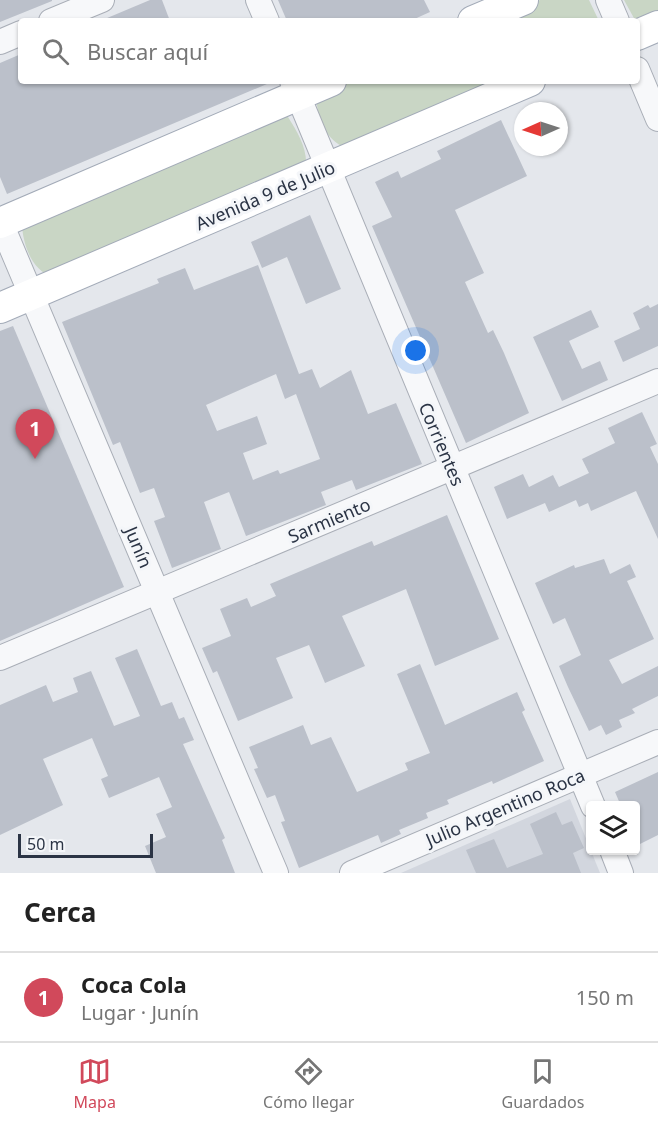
<!DOCTYPE html>
<html lang="es">
<head>
<meta charset="utf-8">
<style>
	body { margin:0; font-family:"Noto Sans",sans-serif; background:#f6f6f6; color:#222 }
	.controls { position:absolute; right:18px; bottom:18px; display:grid; overflow:hidden; border-radius:6px; box-shadow:0 2px 4px #0004 }
	.controls button { width:54px; height:54px; display:grid; place-items:center; padding:0; border:0; border-bottom:2px solid #e0e0e0; background:#fff; color:#222; font:30px sans-serif }
	.compass { position:absolute; left:514px; top:102px; width:54px; height:54px; border-radius:50%; background:#fff; box-shadow:0 2px 4px #0004; rotate:267deg }
	.scale { position:absolute; left:18px; bottom:15px; width:135px; box-sizing:border-box; padding-left:6px; border:3px solid #2b3445; border-top:0; font-size:16px; line-height:21px; white-space:nowrap; color:#2b3445; -webkit-text-stroke:4px #f4f6f9; paint-order:stroke }
	.you { position:absolute; left:416px; top:351px; width:21px; height:21px; margin:-15px; border:4px solid #fff; border-radius:50%; background:#1a73e8; box-shadow:0 0 0 9px #1a73e833 }
	.badge { display:grid; place-items:center; width:39px; height:39px; border-radius:50%; background:#d1495b; color:#fff; font-size:20px; font-weight:700 }
	.pin { position:absolute; translate:-50% -50px; filter:drop-shadow(0 2px 3px #0008) }
	.pin::after { content:''; position:absolute; top:32px; width:21px; height:18px; background:inherit; clip-path:polygon(0 0,100% 0,50% 100%) }
	.list { margin:0; padding:0; list-style:none }
	h2 { display:flex; justify-content:space-between; align-items:center; height:78px; margin:0; padding:0 24px; font-size:26px }
	h2 small { font-size:20px; font-weight:400; color:#767676 }
	.list li { display:grid; grid-template-columns:39px 1fr auto; gap:18px; align-items:center; box-sizing:border-box; height:90px; padding:0 24px; border-top:2px solid #e0e0e0 }
	.list b { display:block; font-size:22px; white-space:nowrap }
	.list p { margin:0; font-size:20px; white-space:nowrap; color:#767676 }
	.list em { font-size:20px; font-style:normal; color:#767676 }
	.icon { flex:none; width:33px; height:33px; fill:none; stroke:currentColor; stroke-width:2; stroke-linecap:round; stroke-linejoin:round }
	.map { position:relative; flex:none; width:658px; height:873px; overflow:hidden }
	.search { position:absolute; background:#fff; box-shadow:0 2px 4px #0004; left:18px; right:18px; top:18px; height:66px; display:flex; align-items:center; gap:15px; box-sizing:border-box; padding:0 21px; border-radius:6px; color:#767676; font-size:22px }
	.sheet { height:168px; background:#fff }
	nav { display:flex; justify-content:space-around; align-items:center; box-sizing:border-box; height:84px; border-top:2px solid #e0e0e0; background:#fff; font-size:16px; color:#767676 }
	nav a { display:grid; justify-items:center; gap:3px }
	nav .on { color:#d1495b }
	.map>svg:first-child { display:block }
	.built { fill:#d2d6de }
	.green { fill:#c9d6c5 }
	.building { fill:#bbc0ca; fill-rule:evenodd }
	.lines { fill:none; stroke-linecap:round; stroke-linejoin:round }
	.minor-casing { stroke:#a9aeb7; stroke-width:26 }
	.major-casing { stroke:#a3abb8; stroke-width:32 }
	.minor { stroke:#f7f8fa; stroke-width:24 }
	.major { stroke:#fff; stroke-width:30 }
	.labels { text-anchor:middle; dominant-baseline:central; stroke-width:6; stroke-linejoin:round; paint-order:stroke }
	.street-label { font-size:18px; fill:#2b3445; stroke:#f4f6f9 }
</style>
</head>
<body>
<div class="map">
<svg width="658" height="873" viewBox="0 0 658 873">
	<rect width="100%" height="100%" fill="#e4e7ec"/>
	<path class="built" d="M570 799 600 873H401Z"/>
	<g class="green">
		<path d="M540 0H589L599 21H491Z"/>
		<path d="M624 0H658V19L647 23 635 20Z"/>
		<path d="M349 81H508L347 148C326 142 317 117 316 96Z"/>
		<path d="M275 116 288 117C297 131 307 148 306 165L53 277C32 271 23 245 22 225Z"/>
	</g>
	<g class="building">
		<path d="M0 0H52V1L0 22Z"/>
		<path d="M150 0H162L170 21H100Z"/>
		<path d="M278 0H424L430 12 410 21H287Z"/>
		<path d="M21 54V81H274L7 194 0 177V63Z"/>
		<path d="M501 120 527 176 455 210 484 273 465 282 488 333 493 330 504 353 529 413 466 443 372 226 392 217 375 182 398 171 401 178 441 159 437 151Z"/>
		<path d="M310 215 341 289 306 304 287 257 262 268 251 242Z"/>
		<path d="M258 265 299 374 312 369 320 388 351 370 368 414 396 403 422 464 356 490 352 480 321 492 326 505 246 536 229 492 204 502 221 549 172 568 154 521 165 517 154 488 140 493 120 442 113 445 62 322 159 283 157 279 185 268 194 290ZM276 374 285 399 296 394 320 459 280 474 278 470 253 480 243 453 267 444 257 416 217 431 206 405Z"/>
		<path d="M658 304V346L623 362 614 341 640 329 633 313 648 305 650 308Z"/>
		<path d="M591 310 599 327 569 341 582 369 600 361 608 380 562 401 533 337Z"/>
		<path d="M13 326 124 587 0 641V331Z"/>
		<path d="M642 412 657 444 650 447 658 464V539L636 491 591 511 588 503 579 507 576 500 549 512 545 503 507 519 494 487 523 474 529 487 553 475 559 487 589 473 582 459 615 443 608 428Z"/>
		<path d="M447 515 499 639 435 666 406 589 342 616 365 666 325 683 309 645 276 658 293 698 238 721 217 671 213 673 202 648 231 636 220 609 247 598 251 607 276 596 270 584 348 551 372 541 374 546Z"/>
		<path d="M604 559 610 574 630 564 636 577 627 581 654 639 609 660 622 684 658 666V696L632 709 635 713 619 720 622 727 606 735 601 725 589 731 568 687 559 666 581 655 565 618 553 624 535 583 574 565 575 568Z"/>
		<path d="M137 649 161 706 172 702 179 719 184 717 194 740 183 744 225 838 222 840 235 873H156L145 846 166 837 156 814 172 807 159 777 109 798 101 779 108 776 92 738 43 759 63 805 0 835V705L46 685 53 702 78 692 73 678 91 671 114 726 140 716 115 658Z"/>
		<path d="M420 664 445 725 517 692 525 710 522 712 544 761 493 784 492 781 447 800 449 804 426 813 428 818 399 830 401 834 381 843 378 835 299 868 281 822 285 821 275 795 267 798 254 769 258 768 249 747 303 725 311 745 331 737 357 792 408 770 405 763 430 753 397 674Z"/>
		<path d="M658 772V835L636 846V806H621L615 792Z"/>
		<path d="M556 812 562 825 572 821 584 848 573 853 581 873H476L466 850 494 839 507 868 543 854 530 824Z"/>
	</g>
	<g class="lines">
		<g class="minor-casing">
			<g id="minor">
				<path d="M258 0 267 21"/>
				<path d="M608 0 617 21"/>
				<path d="M51 21 102 0"/>
				<path d="M0 42 21 33"/>
				<path d="M637 69 658 119"/>
				<path d="M292 81 593 806"/>
				<path d="M0 221 276 873"/>
				<path d="M0 658 658 381"/>
				<path d="M612 850 621 873"/>
				<path d="M352 873 658 742"/>
			</g>
		</g>
		<g class="major-casing">
			<g id="major">
				<path d="M473 21 523 0"/>
				<path d="M637 35 658 26"/>
				<path d="M0 223 331 81"/>
				<path d="M0 308 530 81"/>
			</g>
		</g>
		<use href="#minor" class="minor"/>
		<use href="#major" class="major"/>
	</g>
	<g class="labels">
		<g class="street-label">
			<text transform="translate(265 195) rotate(-23)">Avenida 9 de Julio</text>
			<text transform="translate(442 444) rotate(67)">Corrientes</text>
			<text transform="translate(329 520) rotate(-23)">Sarmiento</text>
			<text transform="translate(139 547) rotate(67)">Junín</text>
			<text transform="translate(505 807) rotate(-23)">Julio Argentino Roca</text>
		</g>
	</g>
</svg>
<div class="controls">
<button><svg class="icon" aria-label="layers" viewBox="0 0 24 24"><path d="M12 4l9 5-9 5-9-5zM3 14l9 5 9-5"/></svg></button>
</div>
<svg class="compass" viewBox="-18 -18 36 36"><path d="M0-13l5 13h-10z" fill="#e53935"/><path d="M0 13l5-13h-10z" fill="#767676"/></svg>
<div class="scale">50 m</div>
<div class="you"></div>
<div class="pin badge" style="left:35px;top:459px">1</div>
<div class="search"><svg class="icon" aria-label="search" viewBox="0 0 24 24"><circle cx="10" cy="10" r="6"/><path d="M15 15l6 6"/></svg>Buscar aquí</div>
</div>
<section class="sheet">
<h2>Cerca<small></small></h2>
<ul class="list">
<li><span class="badge">1</span><div><b>Coca Cola</b><p>Lugar · Junín</p></div><em>150 m</em></li>
</ul>
</section>
<nav>
<a class="on"><svg class="icon" aria-label="map" viewBox="0 0 24 24"><path d="M3 6l6-2 6 2 6-2v14l-6 2-6-2-6 2zM9 4v14M15 6v14"/></svg>Mapa</a>
<a><svg class="icon" aria-label="directions" viewBox="0 0 24 24"><path d="M12 3l9 9-9 9-9-9zM9 14v-3h6M13 9l2 2-2 2"/></svg>Cómo llegar</a>
<a><svg class="icon" aria-label="saved" viewBox="0 0 24 24"><path d="M7 4h10v16l-5-4-5 4z"/></svg>Guardados</a>
</nav>
</body>
</html>
